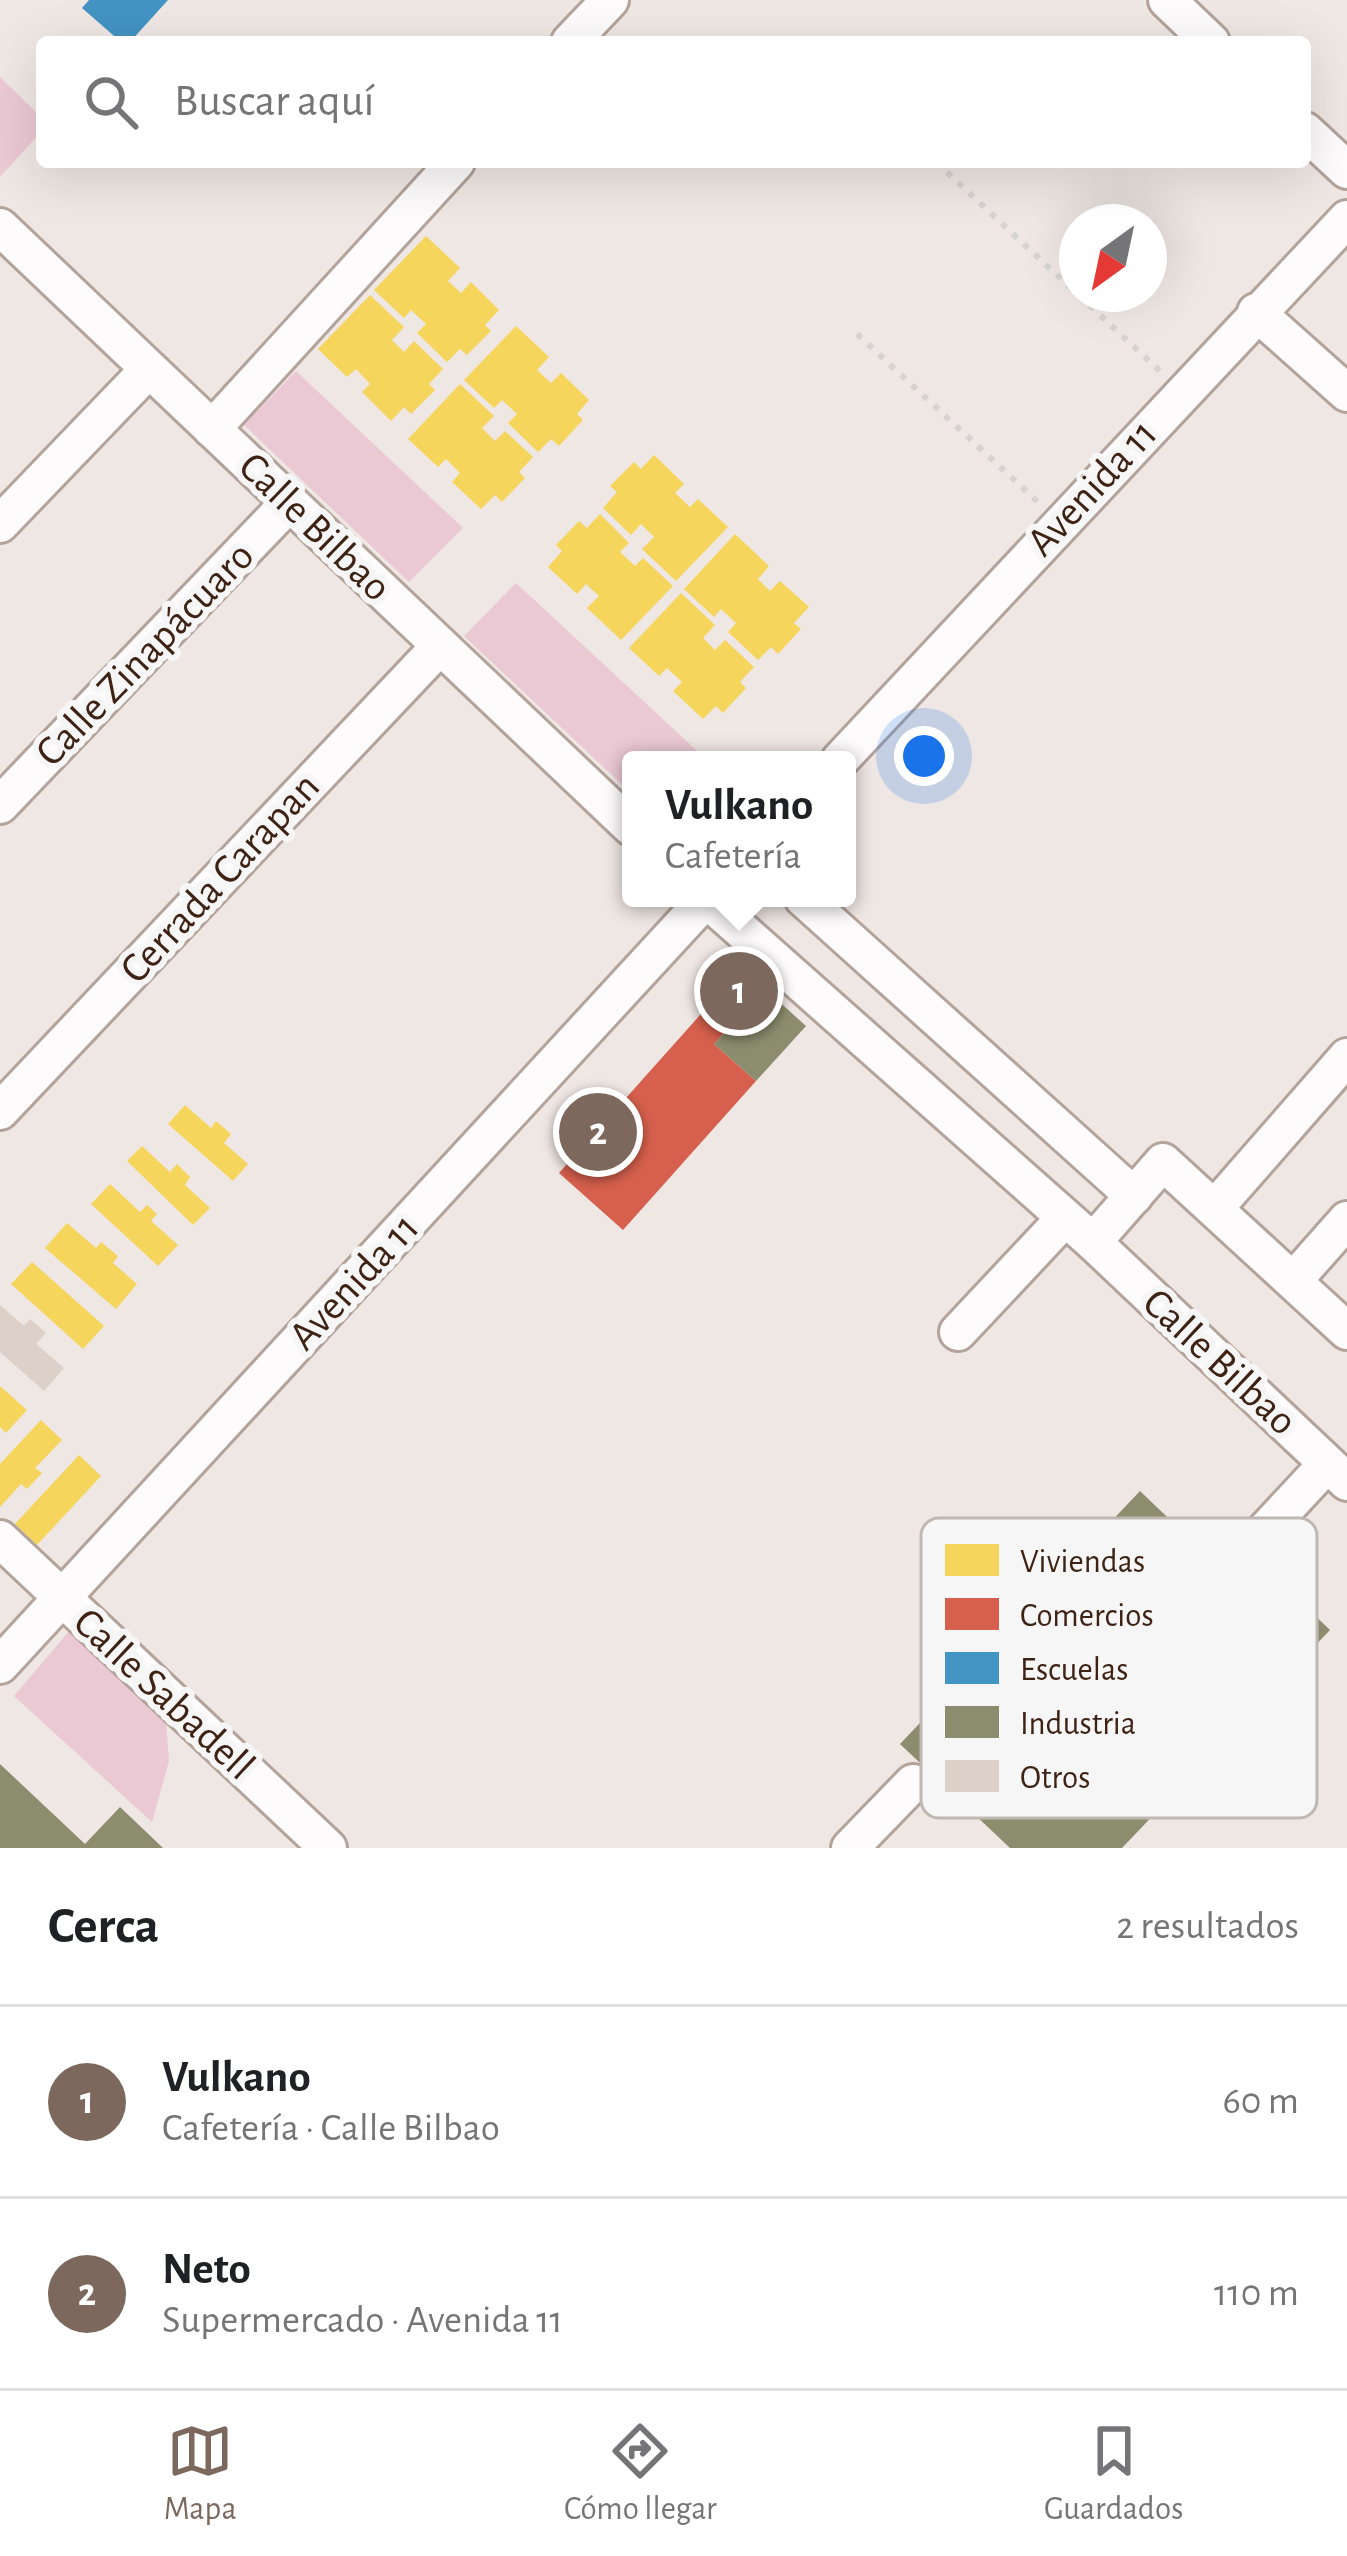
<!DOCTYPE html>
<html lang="es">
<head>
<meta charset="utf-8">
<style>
	body { margin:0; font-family:"Alegreya Sans",sans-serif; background:#f6f6f6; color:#202124 }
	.compass { position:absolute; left:1059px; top:204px; width:108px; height:108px; border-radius:50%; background:#fff; box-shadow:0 12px 48px #0002; rotate:213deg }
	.you { position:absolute; left:924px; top:756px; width:42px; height:42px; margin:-30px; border:9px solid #fff; border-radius:50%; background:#1a73e8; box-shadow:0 0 0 18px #1a73e833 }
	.badge { display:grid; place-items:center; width:78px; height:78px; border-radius:50%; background:#7c685c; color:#fff; font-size:39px; font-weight:700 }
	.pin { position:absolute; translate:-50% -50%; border:6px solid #fff; box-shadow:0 3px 12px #0006 }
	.popup { position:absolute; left:622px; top:751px; width:234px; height:156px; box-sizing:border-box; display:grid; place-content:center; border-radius:12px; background:#fff; filter:drop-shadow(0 3px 9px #0005); font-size:39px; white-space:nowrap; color:#757577 }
	.popup b { font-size:45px; color:#202124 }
	.popup::after { content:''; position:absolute; left:50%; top:100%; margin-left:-24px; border:24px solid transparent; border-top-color:#fff }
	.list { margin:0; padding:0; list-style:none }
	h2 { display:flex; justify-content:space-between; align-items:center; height:156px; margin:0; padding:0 48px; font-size:51px }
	h2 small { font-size:39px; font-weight:400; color:#757577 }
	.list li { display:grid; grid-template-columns:78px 1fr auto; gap:36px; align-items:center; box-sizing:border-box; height:192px; padding:0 48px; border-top:3px solid #e0e0e0 }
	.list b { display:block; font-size:45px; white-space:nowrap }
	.list p { margin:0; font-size:39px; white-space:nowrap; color:#757577 }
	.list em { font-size:39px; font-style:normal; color:#757577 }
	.icon { flex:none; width:66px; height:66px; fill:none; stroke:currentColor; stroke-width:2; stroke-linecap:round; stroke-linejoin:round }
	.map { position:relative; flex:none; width:1347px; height:1848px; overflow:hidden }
	.search { position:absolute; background:#fff; box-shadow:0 12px 48px #0002; left:36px; right:36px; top:36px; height:132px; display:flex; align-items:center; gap:30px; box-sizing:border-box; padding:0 42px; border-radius:12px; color:#757577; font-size:45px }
	.sheet { height:540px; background:#fff }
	nav { display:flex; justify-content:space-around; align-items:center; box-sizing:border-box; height:168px; border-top:3px solid #e0e0e0; background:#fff; font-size:33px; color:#757577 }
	nav a { display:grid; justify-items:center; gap:6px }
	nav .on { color:#7c685c }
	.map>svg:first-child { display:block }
	.green { fill:#eac8d4 }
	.homes { fill:#f6d55c }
	.shops { fill:#d6604d }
	.schools { fill:#4393c3 }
	.industry { fill:#8c8c6e }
	.building { fill:#ddd0c9 }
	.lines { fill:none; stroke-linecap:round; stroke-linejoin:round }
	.minor-casing { stroke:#b3a39a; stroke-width:42 }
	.path { stroke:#d6d3d0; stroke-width:6; stroke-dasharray:6 9; stroke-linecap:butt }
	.minor { stroke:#fdfbfb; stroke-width:36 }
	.labels { text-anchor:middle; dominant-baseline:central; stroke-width:12; stroke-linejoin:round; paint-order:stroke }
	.street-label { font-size:42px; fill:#3e2314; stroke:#f6f6f6 }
	.key { fill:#f6f6f6; stroke:#bfb7b2; stroke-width:3 }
	.key-label { font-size:33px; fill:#3e2314 }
</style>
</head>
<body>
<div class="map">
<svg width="1347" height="1848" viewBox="0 0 1347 1848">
	<rect width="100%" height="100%" fill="#efe7e3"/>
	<g class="green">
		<path d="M0 77 42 118V131L0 177Z"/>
		<path d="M296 371 463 528 409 582 244 425Z"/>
		<path d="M516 583 707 760H631V793L464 636Z"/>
		<path d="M76 1623 165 1707 169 1761 152 1822 14 1696Z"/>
	</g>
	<g class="homes">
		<path d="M426 236 460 268 448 281 461 293 471 282 499 310 485 325 491 331 467 355 460 349 447 362 417 333 426 324 411 310 404 318 374 290Z"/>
		<path d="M370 295 404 327 392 340 404 352 414 341 443 369 429 384 435 390 411 414 404 407 391 421 362 392 370 384 356 369 347 377 318 349Z"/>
		<path d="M516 326 549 357 537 370 551 383 561 373 589 400 577 414 583 420 559 446 551 439 538 452 508 423 517 414 502 400 494 408 464 380Z"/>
		<path d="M460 384 494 416 482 428 495 441 505 431 533 457 519 472 525 478 502 502 495 495 481 509 452 482 460 473 446 459 438 467 408 439Z"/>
		<path d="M654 455 684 484 675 493 690 507 698 499 728 527 676 581 642 549 654 537 641 524 631 535 603 508 617 492 610 486 634 462 641 469Z"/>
		<path d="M600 514 629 543 620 552 635 566 643 558 673 586 621 640 587 608 599 596 586 584 577 594 548 567 562 551 556 545 579 521 587 528Z"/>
		<path d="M735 534 769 566 758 579 770 591 780 581 809 607 794 623 801 629 778 654 771 647 758 660 728 632 736 623 721 609 714 617 684 589Z"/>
		<path d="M681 593 715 625 703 638 715 650 725 640 754 667 740 682 746 688 723 713 716 706 703 719 673 691 682 682 667 668 659 676 629 648Z"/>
		<path d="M185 1105 211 1128 216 1121 231 1134 224 1143 248 1164 233 1181 168 1124Z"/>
		<path d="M142 1146 170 1172 177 1164 190 1177 185 1185 210 1208 193 1225 127 1161Z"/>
		<path d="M110 1184 140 1212 147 1205 157 1214 151 1221 178 1245 158 1266 91 1204Z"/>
		<path d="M67 1223 96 1248 101 1242 118 1256 113 1263 137 1284 116 1309 45 1248Z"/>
		<path d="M32 1262 104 1326 83 1349 11 1284Z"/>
		<path d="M0 1386 27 1410 6 1433 0 1427Z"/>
		<path d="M41 1420 62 1440 35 1468 42 1473 27 1489 21 1484 0 1507V1464Z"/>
		<path d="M79 1455 101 1476 37 1545 15 1524Z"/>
	</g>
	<path class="shops" d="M742 968 764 988 714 1044 756 1081 623 1230 559 1173Z"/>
	<path class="schools" d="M89 0H168L130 42H121L82 8Z"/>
	<g class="industry">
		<path d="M764 988 806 1026 756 1081 714 1044Z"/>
		<path d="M1140 1491 1210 1558 994 1785 1023 1812 1260 1563 1330 1630 1122 1848H1010L900 1744Z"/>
		<path d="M0 1764 85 1844 120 1807 163 1848H0Z"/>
	</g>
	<path class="building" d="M0 1305 24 1326 30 1319 46 1333 36 1344 64 1368 44 1391 0 1352Z"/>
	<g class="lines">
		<g class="minor-casing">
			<g id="minor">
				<path d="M1167 0 1211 42"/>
				<path d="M570 42 610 0"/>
				<path d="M1305 131 1347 170"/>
				<path d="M0 227 631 827"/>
				<path d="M1256 312 1347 393"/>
				<path d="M212 429 456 162"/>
				<path d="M0 524 149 369"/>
				<path d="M840 760 1347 219"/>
				<path d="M0 805 289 503"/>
				<path d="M705 898 1093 1242 1347 1482"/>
				<path d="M803 898 1134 1196"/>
				<path d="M0 1111 440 646"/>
				<path d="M1215 1208 1347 1057"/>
				<path d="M1093 1242 1163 1162 1347 1331"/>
				<path d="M1293 1281 1347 1220"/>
				<path d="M958 1332 1065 1218"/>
				<path d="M0 1539 328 1848"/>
				<path d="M0 1665 707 898"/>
				<path d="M1055 1756 1327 1464"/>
				<path d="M850 1848 913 1783"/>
			</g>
		</g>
		<g class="path">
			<path d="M936 162 1161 372"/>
			<path d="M857 334 1039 503"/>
		</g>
		<use href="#minor" class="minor"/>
	</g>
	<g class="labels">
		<g class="street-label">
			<text transform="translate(1092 488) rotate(-47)">Avenida 11</text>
			<text transform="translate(315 527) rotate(44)">Calle Bilbao</text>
			<text transform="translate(145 654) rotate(-46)">Calle Zinapácuaro</text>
			<text transform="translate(220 878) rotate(-47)">Cerrada Carapan</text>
			<text transform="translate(354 1282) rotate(-47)">Avenida 11</text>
			<text transform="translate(1220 1362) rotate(43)">Calle Bilbao</text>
			<text transform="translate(164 1694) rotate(43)">Calle Sabadell</text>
		</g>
	</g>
	<rect x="921" y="1518" width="396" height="300" rx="18" class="key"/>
	<rect x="945" y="1544" width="54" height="32" fill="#f6d55c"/>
	<rect x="945" y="1598" width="54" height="32" fill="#d6604d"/>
	<rect x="945" y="1652" width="54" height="32" fill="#4393c3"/>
	<rect x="945" y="1706" width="54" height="32" fill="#8c8c6e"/>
	<rect x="945" y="1760" width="54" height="32" fill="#ddd0c9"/>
	<g class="key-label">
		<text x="1020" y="1572">Viviendas</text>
		<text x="1020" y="1626">Comercios</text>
		<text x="1020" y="1680">Escuelas</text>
		<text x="1020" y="1734">Industria</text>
		<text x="1020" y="1788">Otros</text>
	</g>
</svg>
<svg class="compass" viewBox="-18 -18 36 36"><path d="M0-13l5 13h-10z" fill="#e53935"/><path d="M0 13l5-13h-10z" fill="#757577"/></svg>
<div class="you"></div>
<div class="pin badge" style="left:739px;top:991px">1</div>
<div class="popup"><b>Vulkano</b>Cafetería</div>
<div class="pin badge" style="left:598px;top:1132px">2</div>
<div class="search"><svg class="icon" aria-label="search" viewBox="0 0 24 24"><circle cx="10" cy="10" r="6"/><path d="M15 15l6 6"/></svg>Buscar aquí</div>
</div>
<section class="sheet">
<h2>Cerca<small>2 resultados</small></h2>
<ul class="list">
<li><span class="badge">1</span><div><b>Vulkano</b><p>Cafetería · Calle Bilbao</p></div><em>60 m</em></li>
<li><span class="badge">2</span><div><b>Neto</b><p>Supermercado · Avenida 11</p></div><em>110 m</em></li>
</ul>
</section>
<nav>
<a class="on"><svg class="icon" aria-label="map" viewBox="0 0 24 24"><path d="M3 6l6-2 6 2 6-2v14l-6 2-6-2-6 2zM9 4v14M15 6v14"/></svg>Mapa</a>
<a><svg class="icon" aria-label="directions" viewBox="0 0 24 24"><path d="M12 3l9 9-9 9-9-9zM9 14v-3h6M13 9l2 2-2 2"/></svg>Cómo llegar</a>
<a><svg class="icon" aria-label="saved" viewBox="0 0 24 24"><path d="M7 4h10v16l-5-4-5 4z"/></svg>Guardados</a>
</nav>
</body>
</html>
